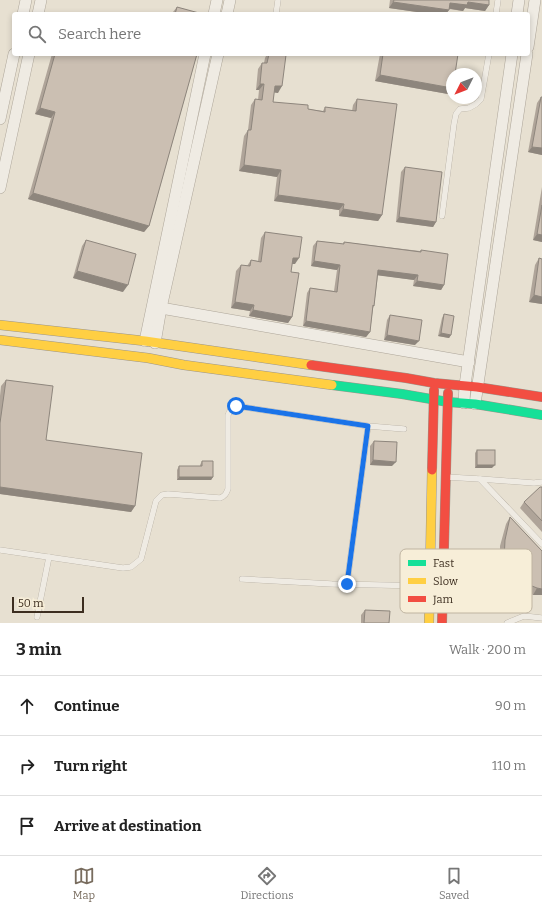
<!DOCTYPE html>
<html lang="en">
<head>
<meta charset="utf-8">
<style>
	body { margin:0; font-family:Bitter,serif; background:#f6f6f6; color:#222 }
	.compass { position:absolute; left:446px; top:68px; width:36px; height:36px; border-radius:50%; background:#fff; box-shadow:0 2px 6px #0003; rotate:228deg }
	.scale { position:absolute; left:12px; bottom:10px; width:72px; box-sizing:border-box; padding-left:4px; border:2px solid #3d2e20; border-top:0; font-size:11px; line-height:14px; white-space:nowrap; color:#3d2e20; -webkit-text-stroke:3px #f7eed8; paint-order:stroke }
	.stop { position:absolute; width:12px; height:12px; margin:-9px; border:3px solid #1a73e8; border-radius:50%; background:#fff }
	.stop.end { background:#1a73e8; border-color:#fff; box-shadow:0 1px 4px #0008 }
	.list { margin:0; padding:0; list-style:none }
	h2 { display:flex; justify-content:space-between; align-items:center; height:52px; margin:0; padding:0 16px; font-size:17px }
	h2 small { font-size:13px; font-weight:400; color:#767676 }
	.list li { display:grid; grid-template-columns:26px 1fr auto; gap:12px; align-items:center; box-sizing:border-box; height:60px; padding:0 16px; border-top:1px solid #e0e0e0 }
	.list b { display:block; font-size:15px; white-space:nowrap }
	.list em { font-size:13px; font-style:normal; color:#767676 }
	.icon { flex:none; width:22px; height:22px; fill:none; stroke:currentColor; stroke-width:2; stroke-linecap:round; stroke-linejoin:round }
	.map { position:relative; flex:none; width:542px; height:623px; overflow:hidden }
	.search { position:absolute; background:#fff; box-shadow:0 2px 6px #0003; left:12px; right:12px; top:12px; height:44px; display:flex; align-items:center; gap:10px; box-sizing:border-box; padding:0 14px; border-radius:4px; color:#767676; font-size:15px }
	.sheet { height:232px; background:#fff }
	nav { display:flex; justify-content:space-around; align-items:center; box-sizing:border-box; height:56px; border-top:1px solid #e0e0e0; background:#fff; font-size:11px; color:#767676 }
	nav a { display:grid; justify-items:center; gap:2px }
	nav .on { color:#786c5e }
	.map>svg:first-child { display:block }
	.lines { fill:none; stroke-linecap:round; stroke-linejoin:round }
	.lane-casing { stroke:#ada599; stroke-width:6 }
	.street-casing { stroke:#ada599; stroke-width:12 }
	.fast-casing { stroke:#9c958a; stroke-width:10 }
	.slow-casing { stroke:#9c958a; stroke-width:10 }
	.jam-casing { stroke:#9c958a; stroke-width:10 }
	.lane { stroke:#efebe3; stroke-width:5.5 }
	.street { stroke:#efebe3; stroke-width:11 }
	.fast { stroke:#16e098; stroke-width:9 }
	.slow { stroke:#ffcf43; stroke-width:9 }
	.jam { stroke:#f24e42; stroke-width:9 }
	.wall { fill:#afa499 }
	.shaded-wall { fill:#8e867d }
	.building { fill:#cbbfb2; stroke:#8e867d }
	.route { stroke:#1a73e8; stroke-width:5 }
	.key { fill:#f7eed8; stroke:#bfb4a1; stroke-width:1 }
	.key-label { font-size:11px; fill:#3d2e20 }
</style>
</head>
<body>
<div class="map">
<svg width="542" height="623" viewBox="0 0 542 623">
	<rect width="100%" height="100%" fill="#e7e0d1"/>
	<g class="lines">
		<g class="lane-casing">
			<g id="lane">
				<path d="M276 14 278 0"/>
				<path d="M496 14 498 0"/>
				<path d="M442 216 454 124 456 114 460 109 469 108 476 104 481 99 489 54"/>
				<path d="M446 477 480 479 542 544"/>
				<path d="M480 479 534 483 542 482"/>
				<path d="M0 550 123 568 131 567 141 559 156 501 162 495 168 494 220 498C225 496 226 494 228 489V415C230 410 232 408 236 406L368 426 404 429"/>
				<path d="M242 579 332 584 429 586"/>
				<path d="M347 584 368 426"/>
				<path d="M37 617 49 557"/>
				<path d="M507 623 524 616 542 618"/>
			</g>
		</g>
		<g class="street-casing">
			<g id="street">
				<path d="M23 14 26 0"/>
				<path d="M38 14 41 0"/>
				<path d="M214 14 217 0"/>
				<path d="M227 14 230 0"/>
				<path d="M517 14 519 0"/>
				<path d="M528 47 535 0"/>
				<path d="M0 119 14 54"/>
				<path d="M0 188 29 54"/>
				<path d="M161 308 469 362"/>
				<path d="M145 341 205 54"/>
				<path d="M155 343 161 308 218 54"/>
				<path d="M464 403 465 385 512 54"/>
				<path d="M475 404 527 54"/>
			</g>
		</g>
		<g class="fast-casing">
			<path id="fast" d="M332 385 402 394 448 402 475 404 542 415"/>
		</g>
		<g class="slow-casing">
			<g id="slow">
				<path d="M0 325 145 341 311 365"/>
				<path d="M0 340 148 358 184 365 332 385"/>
				<path d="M429 623 432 470"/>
			</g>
		</g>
		<g class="jam-casing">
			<g id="jam">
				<path d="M311 365 406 378 434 383 477 387 542 397"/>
				<path d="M432 470 434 390"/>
				<path d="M442 623 448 393"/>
			</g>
		</g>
		<use href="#lane" class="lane"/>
		<use href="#street" class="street"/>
		<use href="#fast" class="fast"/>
		<use href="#slow" class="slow"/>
		<use href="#jam" class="jam"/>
	</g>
	<g class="wall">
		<path d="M390 0H489V5L485 11 465 8 463 11 449 9 446 14H431L389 8Z"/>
		<path d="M177 7 199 14H173V12Z"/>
		<path d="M52 54H197L149 226 144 232 28 199 51 118 35 114Z"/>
		<path d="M267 54H282L278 93 274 92 273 102 308 109 323 111 325 107 352 111 353 105 357 99 382 215 378 221 339 216V210L274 201 277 177 239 171 244 136 248 130 251 105 255 99 258 100 259 90H256L258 69 262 63H264L265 58Z"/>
		<path d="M380 54H458L452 74V88L448 94 375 81Z"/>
		<path d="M541 97 542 155 528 152 537 103Z"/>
		<path d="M405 167 436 222 433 227 396 222 401 172Z"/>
		<path d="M542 187V242L533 240Z"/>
		<path d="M265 232 295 264H292L291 272 292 317 288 323 249 316 250 311 231 308 236 271 241 265 247 266 251 260 258 261 261 238Z"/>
		<path d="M86 240 123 292 73 278 82 246Z"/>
		<path d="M317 241 343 244 344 242 420 251 421 250 444 285 441 290 413 286 414 280 378 275 374 306 373 308 370 332 366 337 303 326 307 293 310 288 334 291 337 270 311 266 313 246Z"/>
		<path d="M539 258 542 304 529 302 535 265Z"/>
		<path d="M444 314 451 335 449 338 438 336 442 318Z"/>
		<path d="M390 315 415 345 384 340 387 320Z"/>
		<path d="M6 380 46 440 135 506 131 512 0 494V396L1 386Z"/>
		<path d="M374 441 392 466 370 465V446Z"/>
		<path d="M477 450 492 468H475V453Z"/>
		<path d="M202 461 213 477 211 480H177V470L179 466H200V465Z"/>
		<path d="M542 487V532L520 508 524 502Z"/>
		<path d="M510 517 542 551V595H533L523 590 514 583 500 567V546L506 524Z"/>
		<path d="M483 559 496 586H480L481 562Z"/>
		<path d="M365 610 389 623H361V615Z"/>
	</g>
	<g class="shaded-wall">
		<path d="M393 2 449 10 446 14H431L389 8Z"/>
		<path d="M468 2 489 5 485 11 465 8 463 11 446 8 450 3Z"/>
		<path d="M380 75 452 88 448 94 375 81Z"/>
		<path d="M260 84H264L259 90H256Z"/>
		<path d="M275 86H282L278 93 271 92Z"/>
		<path d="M40 108 55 112 51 118 35 114Z"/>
		<path d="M532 147 542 148V155L528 152Z"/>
		<path d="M244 165 281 170 277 177 239 171Z"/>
		<path d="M33 193 149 226 144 232 28 199Z"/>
		<path d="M278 195 344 204 339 210 274 201Z"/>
		<path d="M343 209 382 215 378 221 339 216Z"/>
		<path d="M399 217 436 222 433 227 396 222Z"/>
		<path d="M537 234 542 235V242L533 240Z"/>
		<path d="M293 258H299L295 264H289Z"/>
		<path d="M314 261 340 265 337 270 311 266Z"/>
		<path d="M378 270 418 275 414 280 375 275Z"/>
		<path d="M77 271 128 285 123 292 73 278Z"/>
		<path d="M417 281 444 285 441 290 413 286Z"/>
		<path d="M534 295 542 297V304L529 302Z"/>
		<path d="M235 302 254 305 250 311 231 308Z"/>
		<path d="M253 310 292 317 288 323 249 316Z"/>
		<path d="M306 321 370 332 366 337 303 326Z"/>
		<path d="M441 333 451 335 449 338 438 336Z"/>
		<path d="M387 335 419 341 415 345 384 340Z"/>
		<path d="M373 460 396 462 392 466 370 465Z"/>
		<path d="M477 465H495L492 468H475Z"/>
		<path d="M179 477H213L211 480H177Z"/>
		<path d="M0 487 135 506 131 512 0 494Z"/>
		<path d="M482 583H499L496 586H480Z"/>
		<path d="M537 588 542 589V595H533Z"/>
	</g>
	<g class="building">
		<path d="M394 0H489V5L468 2 467 5 450 3 449 10 393 2Z"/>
		<path d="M177 7 199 13V14H175Z"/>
		<path d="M55 54H197L149 226 33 193 55 112 40 108Z"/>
		<path d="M269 54 286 55 282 86H275L273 102 308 105V109L325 112V107L356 111 357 99 397 104 382 215 343 209 344 204 278 195 281 170 244 165 248 130H251L255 99 262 100 264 84H260L262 63H267Z"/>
		<path d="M383 54H458L455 74H452V88L380 75Z"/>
		<path d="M541 97H542V148L532 147Z"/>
		<path d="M405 167 442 172 436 222 399 217Z"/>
		<path d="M542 205V235L537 234Z"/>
		<path d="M265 232 302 237 299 258H293L291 272 299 273 292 317 253 310 254 305 235 302 241 265 250 266 251 260 261 262Z"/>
		<path d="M86 240 136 254 128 285 77 271Z"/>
		<path d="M317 241 344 244V242L421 252V250L448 254 444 285 417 281 418 275 378 270 374 306 373 305 370 332 306 321 310 288 337 292 340 265 314 261Z"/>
		<path d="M539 258 542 259V297L534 295Z"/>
		<path d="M444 314 454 316 451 335 441 333Z"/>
		<path d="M390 315 422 320 419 341 387 335Z"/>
		<path d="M6 380 53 386 46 440 142 453 135 506 0 487V423Z"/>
		<path d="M374 441 397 442 396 462 373 460Z"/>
		<rect x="477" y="450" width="18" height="15"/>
		<path d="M202 461H213V477H179V466H202Z"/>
		<path d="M540 487H542V521L524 502Z"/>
		<path d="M510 517 542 551V589L537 588 527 584 518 577 504 561 505 540Z"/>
		<path d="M365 610 390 611 389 623H364Z"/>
	</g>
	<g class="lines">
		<path class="route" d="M236 406 368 426 347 584"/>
	</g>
	<rect x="400" y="549" width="132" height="64" rx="6" class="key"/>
	<rect x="408" y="560" width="18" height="6" fill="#16e098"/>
	<rect x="408" y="578" width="18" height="6" fill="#ffcf43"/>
	<rect x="408" y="596" width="18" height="6" fill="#f24e42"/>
	<g class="key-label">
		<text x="433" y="567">Fast</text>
		<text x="433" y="585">Slow</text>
		<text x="433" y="603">Jam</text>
	</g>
</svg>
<svg class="compass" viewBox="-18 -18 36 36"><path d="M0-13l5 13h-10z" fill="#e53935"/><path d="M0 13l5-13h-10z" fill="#767676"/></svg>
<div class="scale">50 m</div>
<div class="stop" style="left:236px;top:406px"></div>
<div class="stop end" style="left:347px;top:584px"></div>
<div class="search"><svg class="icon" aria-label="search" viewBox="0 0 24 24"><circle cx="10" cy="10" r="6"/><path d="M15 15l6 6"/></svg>Search here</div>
</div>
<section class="sheet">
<h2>3 min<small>Walk · 200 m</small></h2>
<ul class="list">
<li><svg class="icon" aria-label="ahead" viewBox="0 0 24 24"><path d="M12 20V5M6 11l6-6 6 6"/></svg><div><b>Continue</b></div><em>90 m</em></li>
<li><svg class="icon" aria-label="right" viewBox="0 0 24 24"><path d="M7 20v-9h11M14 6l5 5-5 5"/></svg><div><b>Turn right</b></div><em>110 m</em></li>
<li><svg class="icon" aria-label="arrive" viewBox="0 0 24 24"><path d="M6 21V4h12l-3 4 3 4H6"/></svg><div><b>Arrive at destination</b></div></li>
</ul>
</section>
<nav>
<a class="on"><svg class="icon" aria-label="map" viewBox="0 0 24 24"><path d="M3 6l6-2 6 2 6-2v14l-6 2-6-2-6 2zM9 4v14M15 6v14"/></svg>Map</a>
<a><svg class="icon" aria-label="directions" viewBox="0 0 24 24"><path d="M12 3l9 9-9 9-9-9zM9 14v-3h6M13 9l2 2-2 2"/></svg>Directions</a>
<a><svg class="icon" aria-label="saved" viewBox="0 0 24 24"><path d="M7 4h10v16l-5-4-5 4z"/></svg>Saved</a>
</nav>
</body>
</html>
